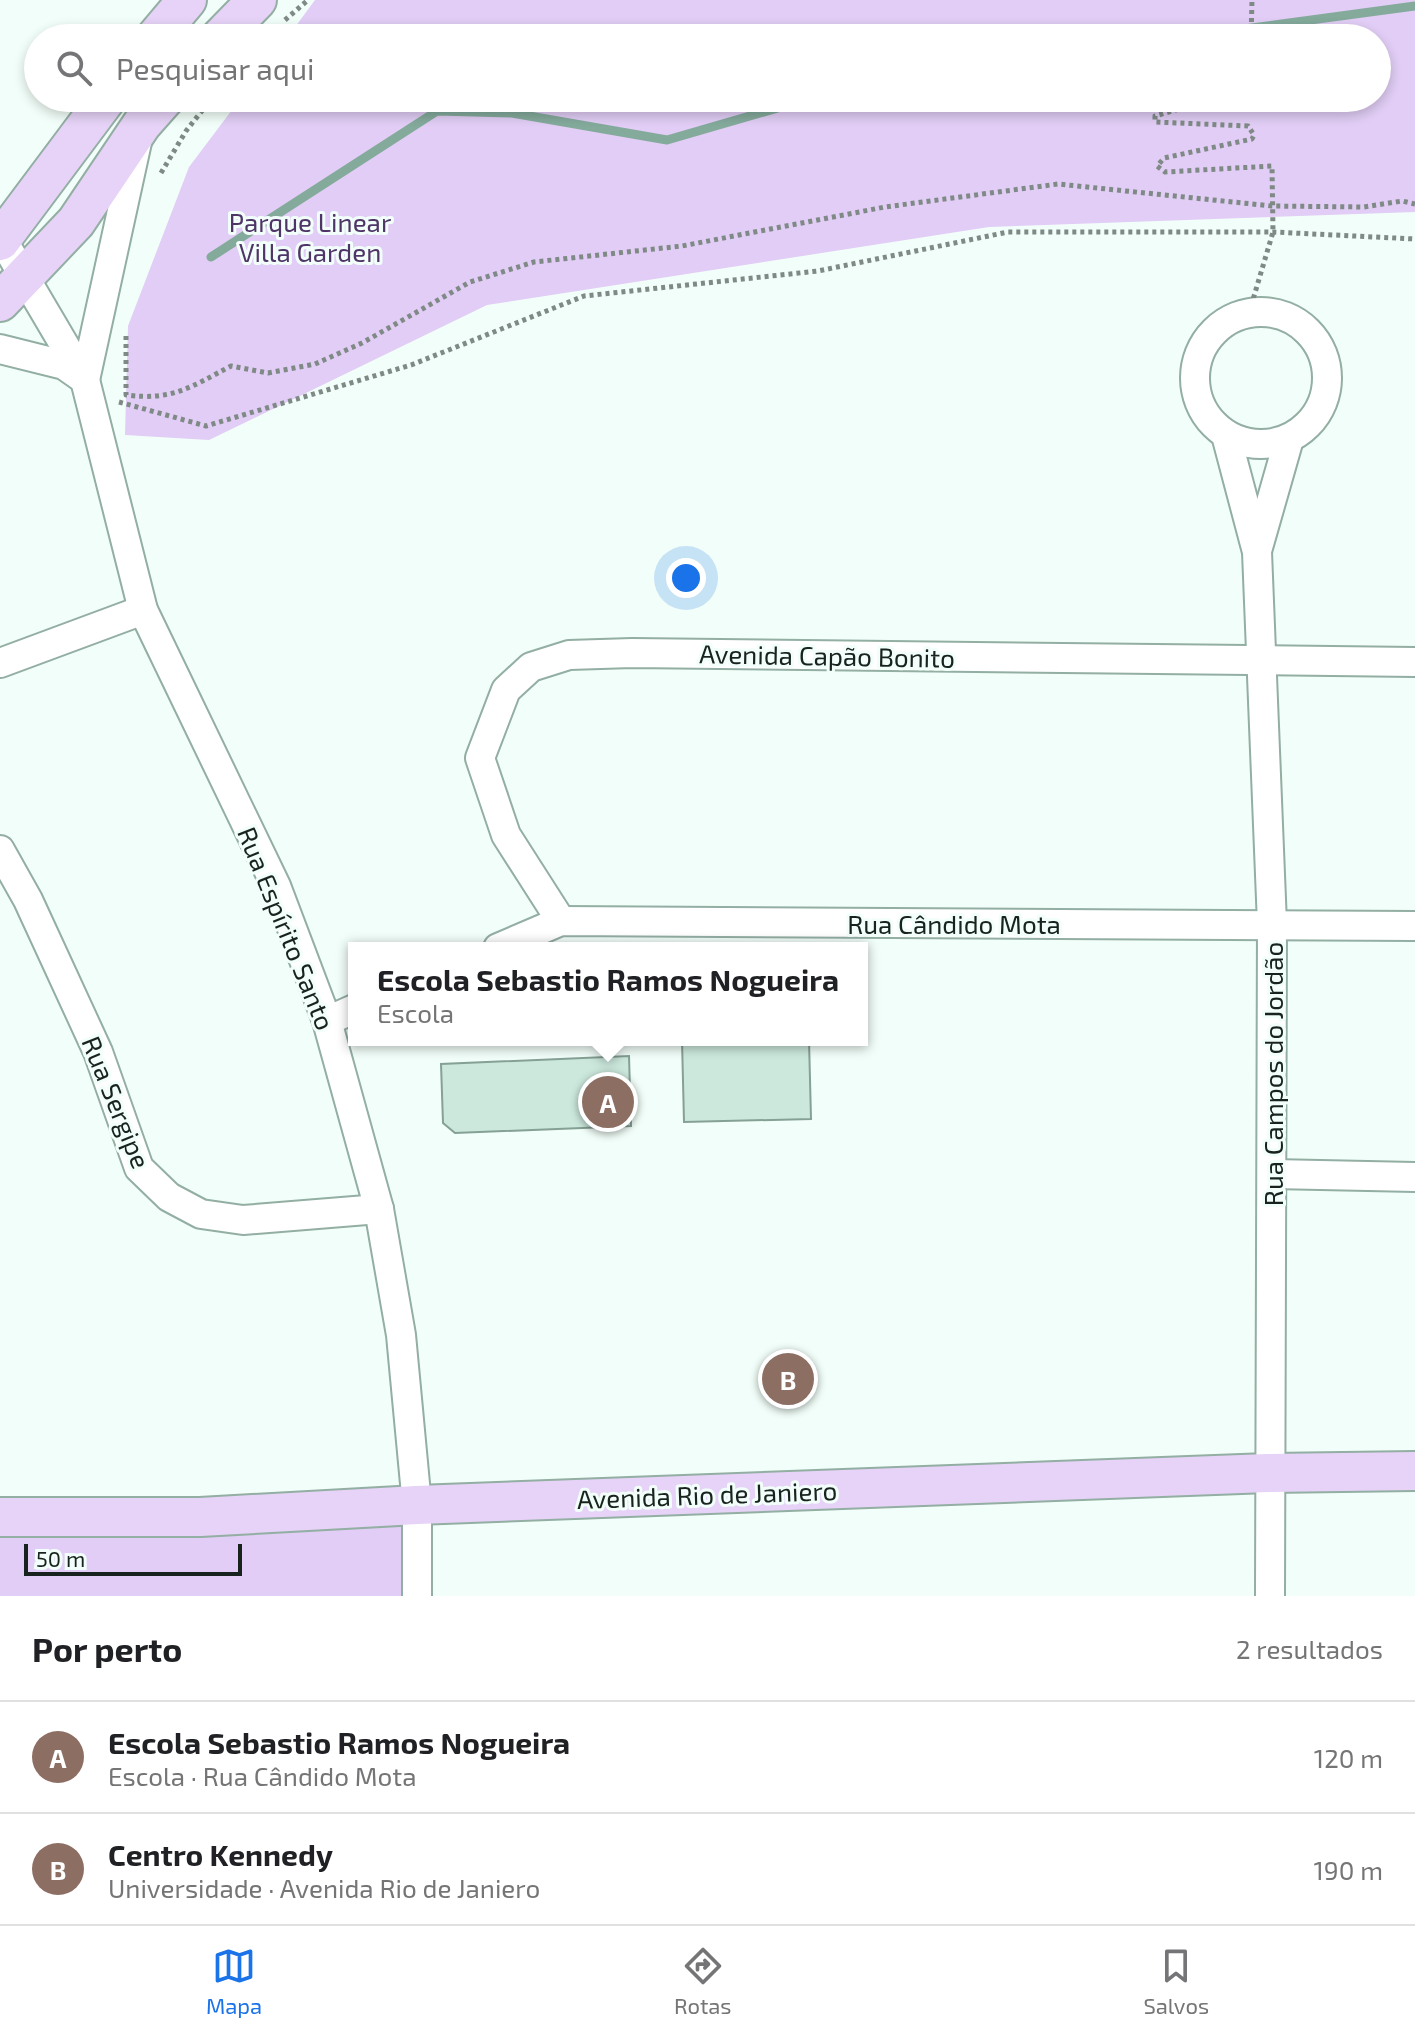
<!DOCTYPE html>
<html lang="pt">
<head>
<meta charset="utf-8">
<style>
	body { margin:0; font-family:"Exo 2",sans-serif; background:#f6f6f6; color:#202124 }
	.scale { position:absolute; left:24px; bottom:20px; width:218px; box-sizing:border-box; padding-left:8px; border:4px solid #18221e; border-top:0; font-size:22px; line-height:28px; white-space:nowrap; color:#18221e; -webkit-text-stroke:6px #f2fef9; paint-order:stroke }
	.you { position:absolute; left:686px; top:578px; width:28px; height:28px; margin:-20px; border:6px solid #fff; border-radius:50%; background:#1a73e8; box-shadow:0 0 0 12px #1a73e833 }
	.badge { display:grid; place-items:center; width:52px; height:52px; border-radius:50%; background:#1a73e8; color:#fff; font-size:26px; font-weight:700 }
	.pin { position:absolute; translate:-50% -50%; border:4px solid #fff; box-shadow:0 2px 8px #0006 }
	.popup { position:absolute; left:348px; top:942px; width:520px; height:104px; box-sizing:border-box; display:grid; place-content:center; border-radius:0px; background:#fff; filter:drop-shadow(0 2px 6px #0005); font-size:26px; white-space:nowrap; color:#757577 }
	.popup b { font-size:30px; color:#202124 }
	.popup::after { content:''; position:absolute; left:50%; top:100%; margin-left:-16px; border:16px solid transparent; border-top-color:#fff }
	.list { margin:0; padding:0; list-style:none }
	h2 { display:flex; justify-content:space-between; align-items:center; height:104px; margin:0; padding:0 32px; font-size:34px }
	h2 small { font-size:26px; font-weight:400; color:#757577 }
	.list li { display:grid; grid-template-columns:52px 1fr auto; gap:24px; align-items:center; box-sizing:border-box; height:112px; padding:0 32px; border-top:2px solid #e0e0e0 }
	.list b { display:block; font-size:30px; white-space:nowrap }
	.list p { margin:0; font-size:26px; white-space:nowrap; color:#757577 }
	.list em { font-size:26px; font-style:normal; color:#757577 }
	.icon { flex:none; width:44px; height:44px; fill:none; stroke:currentColor; stroke-width:2; stroke-linecap:round; stroke-linejoin:round }
	.map { position:relative; flex:none; width:1415px; height:1596px; overflow:hidden }
	.search { position:absolute; background:#fff; box-shadow:0 4px 12px #0003; left:24px; right:24px; top:24px; height:88px; display:flex; align-items:center; gap:20px; box-sizing:border-box; padding:0 28px; border-radius:44px; color:#757577; font-size:30px }
	.sheet { height:328px; background:#fff }
	nav { display:flex; justify-content:space-around; align-items:center; box-sizing:border-box; height:112px; border-top:2px solid #e0e0e0; background:#fff; font-size:22px; color:#757577 }
	nav a { display:grid; justify-items:center; gap:4px }
	nav .on { color:#1a73e8 }
	.map>svg:first-child { display:block }
	.green { fill:#e1cdf5 }
	.lines { fill:none; stroke-linecap:round; stroke-linejoin:round }
	.stream { stroke:#84aa9c; stroke-width:9 }
	.building { fill:#cce8dd; stroke:#85a095; stroke-width:2 }
	.street-casing { stroke:#93aea3; stroke-width:32 }
	.secondary-casing { stroke:#93aea3; stroke-width:42 }
	.path { stroke:#7f8a86; stroke-width:5; stroke-dasharray:4 4; stroke-linecap:butt }
	.street { stroke:#fff; stroke-width:28 }
	.secondary { stroke:#e6d3f7; stroke-width:38 }
	.labels { text-anchor:middle; dominant-baseline:central; stroke-width:6; stroke-linejoin:round; paint-order:stroke }
	.park-label { font-size:26px; fill:#4f3467; stroke:#f2fef9 }
	.street-label { font-size:26px; fill:#18221e; stroke:#f2fef9 }
</style>
</head>
<body>
<div class="map">
<svg width="1415" height="1596" viewBox="0 0 1415 1596">
	<rect width="100%" height="100%" fill="#f2fef9"/>
	<g class="green">
		<path d="M315 0H1415V212L989 227 487 305 209 440 125 435 128 326 189 167 241 98H1377V38H287Z"/>
		<path d="M417 1505V1596H0V1517Z"/>
	</g>
	<g class="lines">
		<g class="stream">
			<path d="M1177 38 1415 6"/>
			<path d="M211 257 437 111 512 113 667 140 812 98"/>
		</g>
	</g>
	<g class="building">
		<path d="M682 1040H809L811 1119 684 1122Z"/>
		<path d="M629 1056 631 1126 455 1133 443 1123 441 1064Z"/>
	</g>
	<g class="lines">
		<g class="street-casing">
			<g id="street">
				<path d="M2 239 85 380 143 610 276 886 327 1021 379 1209 401 1335 417 1505V1596"/>
				<circle cx="1261" cy="378" r="66"/>
				<path d="M0 349 64 365 84 379"/>
				<path d="M85 380 137 142"/>
				<path d="M1226 435 1257 552 1272 924 1270 1596"/>
				<path d="M1257 551 1289 439"/>
				<path d="M0 663 143 610"/>
				<path d="M0 850 28 900 98 1052 139 1168 169 1197 201 1214 243 1220 379 1209"/>
				<path d="M561 921 506 835 480 758 506 690 531 667 569 655 632 653 1415 662"/>
				<path d="M498 948 561 921 1415 926"/>
				<path d="M327 1021 354 1009"/>
				<path d="M1273 1174 1415 1177"/>
			</g>
		</g>
		<g class="secondary-casing">
			<g id="secondary">
				<path d="M155 38 187 0"/>
				<path d="M220 38 257 0"/>
				<path d="M0 241 107 98"/>
				<path d="M0 302 76 222 142 124 165 98"/>
				<path d="M0 1517H200L417 1505 1268 1473 1415 1471"/>
			</g>
		</g>
		<g class="path">
			<path d="M285 20 308 0"/>
			<path d="M1251 38 1252 0"/>
			<path d="M1217 98 1155 116V122L1248 126 1254 135 1252 139 1164 158 1157 166 1165 172 1272 166 1273 232 1249 313"/>
			<path d="M161 173 186 131 212 98"/>
			<path d="M126 336V395C172 401 191 387 231 366L268 373 315 364 362 343 470 282 534 262 682 246 885 207 1058 184 1272 206 1364 207 1402 201 1415 204"/>
			<path d="M119 402 206 426 411 365 584 296 818 271 1008 232H1273L1415 239"/>
		</g>
		<use href="#street" class="street"/>
		<use href="#secondary" class="secondary"/>
	</g>
	<g class="labels">
		<g class="park-label">
			<text x="310" y="221">Parque Linear<tspan x="310" dy="30">Villa Garden</tspan></text>
		</g>
		<g class="street-label">
			<text transform="translate(827 655) rotate(1)">Avenida Capão Bonito</text>
			<text x="954" y="923">Rua Cândido Mota</text>
			<text transform="translate(287 928) rotate(68)">Rua Espírito Santo</text>
			<text transform="translate(1272 1074) rotate(-90)">Rua Campos do Jordão</text>
			<text transform="translate(117 1102) rotate(68)">Rua Sergipe</text>
			<text transform="translate(707 1494) rotate(-2)">Avenida Rio de Janiero</text>
		</g>
	</g>
</svg>
<div class="scale">50 m</div>
<div class="you"></div>
<div class="pin badge" style="left:608px;top:1102px;background:#8d6e63">A</div>
<div class="popup"><b>Escola Sebastio Ramos Nogueira</b>Escola</div>
<div class="pin badge" style="left:788px;top:1379px;background:#8d6e63">B</div>
<div class="search"><svg class="icon" aria-label="search" viewBox="0 0 24 24"><circle cx="10" cy="10" r="6"/><path d="M15 15l6 6"/></svg>Pesquisar aqui</div>
</div>
<section class="sheet">
<h2>Por perto<small>2 resultados</small></h2>
<ul class="list">
<li><span class="badge" style="background:#8d6e63">A</span><div><b>Escola Sebastio Ramos Nogueira</b><p>Escola · Rua Cândido Mota</p></div><em>120 m</em></li>
<li><span class="badge" style="background:#8d6e63">B</span><div><b>Centro Kennedy</b><p>Universidade · Avenida Rio de Janiero</p></div><em>190 m</em></li>
</ul>
</section>
<nav>
<a class="on"><svg class="icon" aria-label="map" viewBox="0 0 24 24"><path d="M3 6l6-2 6 2 6-2v14l-6 2-6-2-6 2zM9 4v14M15 6v14"/></svg>Mapa</a>
<a><svg class="icon" aria-label="directions" viewBox="0 0 24 24"><path d="M12 3l9 9-9 9-9-9zM9 14v-3h6M13 9l2 2-2 2"/></svg>Rotas</a>
<a><svg class="icon" aria-label="saved" viewBox="0 0 24 24"><path d="M7 4h10v16l-5-4-5 4z"/></svg>Salvos</a>
</nav>
</body>
</html>
